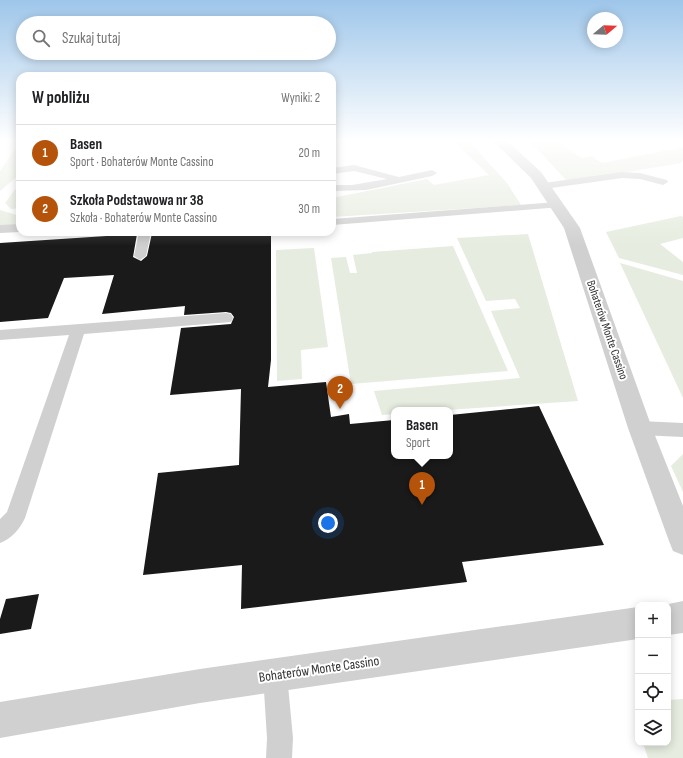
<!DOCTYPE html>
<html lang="pl">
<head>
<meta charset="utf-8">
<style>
	body { margin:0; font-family:"Sofia Sans Condensed",sans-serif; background:#f6f6f6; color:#202124 }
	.controls { position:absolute; right:12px; bottom:12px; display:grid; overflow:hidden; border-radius:8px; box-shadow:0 2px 10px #0003 }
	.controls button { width:36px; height:36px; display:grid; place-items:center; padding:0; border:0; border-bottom:1px solid #e0e0e0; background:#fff; color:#202124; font:20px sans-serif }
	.compass { position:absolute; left:587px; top:12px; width:36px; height:36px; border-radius:50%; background:#fff; box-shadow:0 2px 10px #0003; rotate:71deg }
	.you { position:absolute; left:328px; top:523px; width:14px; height:14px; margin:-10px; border:3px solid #fff; border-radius:50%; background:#1a73e8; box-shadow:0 0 0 6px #1a73e833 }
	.badge { display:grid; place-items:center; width:26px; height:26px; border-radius:50%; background:#b45309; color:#fff; font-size:13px; font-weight:700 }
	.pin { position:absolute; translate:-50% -33px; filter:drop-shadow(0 1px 2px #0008) }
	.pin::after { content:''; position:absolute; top:21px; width:14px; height:12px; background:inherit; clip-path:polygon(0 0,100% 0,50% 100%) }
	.popup { position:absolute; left:391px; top:407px; width:62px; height:52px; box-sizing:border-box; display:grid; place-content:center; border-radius:8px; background:#fff; filter:drop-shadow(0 1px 3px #0005); font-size:13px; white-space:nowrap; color:#757577 }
	.popup b { font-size:15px; color:#202124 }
	.popup::after { content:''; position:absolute; left:50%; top:100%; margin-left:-8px; border:8px solid transparent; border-top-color:#fff }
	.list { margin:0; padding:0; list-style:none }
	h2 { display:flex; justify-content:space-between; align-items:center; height:52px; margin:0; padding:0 16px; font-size:17px }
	h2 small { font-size:13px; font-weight:400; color:#757577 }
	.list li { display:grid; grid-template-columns:26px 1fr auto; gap:12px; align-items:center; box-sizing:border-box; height:56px; padding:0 16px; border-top:1px solid #e0e0e0 }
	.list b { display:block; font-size:15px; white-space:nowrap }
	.list p { margin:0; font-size:13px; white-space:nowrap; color:#757577 }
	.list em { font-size:13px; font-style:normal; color:#757577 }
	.icon { flex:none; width:22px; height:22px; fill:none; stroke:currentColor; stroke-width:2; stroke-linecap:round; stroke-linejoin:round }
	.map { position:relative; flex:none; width:683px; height:758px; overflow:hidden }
	.search { position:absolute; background:#fff; box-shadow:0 2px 10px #0003; left:16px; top:16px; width:320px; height:44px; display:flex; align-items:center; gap:10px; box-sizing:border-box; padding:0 14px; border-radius:22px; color:#757577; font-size:15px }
	.panel { position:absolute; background:#fff; box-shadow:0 2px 10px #0003; left:16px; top:72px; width:320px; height:164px; border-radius:12px }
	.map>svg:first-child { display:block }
	.green { fill:#e6ecdf }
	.building { fill:#1a1a1a }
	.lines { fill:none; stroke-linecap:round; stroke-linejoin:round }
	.lane { fill:#d0d0d0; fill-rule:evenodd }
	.street { fill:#d0d0d0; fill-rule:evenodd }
	.labels { text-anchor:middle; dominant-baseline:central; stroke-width:4; stroke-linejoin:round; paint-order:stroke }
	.street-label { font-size:12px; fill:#333; stroke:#fff }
	.near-street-label { font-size:14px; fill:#333; stroke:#fff }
</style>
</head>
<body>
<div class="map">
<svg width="683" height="758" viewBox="0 0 683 758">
	<rect width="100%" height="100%" fill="#fff"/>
	<g class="green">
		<path d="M451 139H467L507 183 521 205 332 217V198L427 179 434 185 489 175Z"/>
		<path d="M528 139H553L582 158 591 156 602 163 683 147V160L681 163 568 182Z"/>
		<path d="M15 149H20V174L0 191V171Z"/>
		<path d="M20 183V208L11 209 5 203Z"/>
		<path d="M0 210 20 216V225H0Z"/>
		<path d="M681 216 683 217V238L660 244 683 262V275L619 258 606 232Z"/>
		<path d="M528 234 578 401 447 410H394V414L382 415 374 391 520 378 491 311 520 308 515 299 486 301 457 238Z"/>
		<path d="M453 246 508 371 351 384 331 258 346 257 350 273H357L353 255 372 253V252Z"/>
		<path d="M314 248 328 347 301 350 302 379 277 381 276 250Z"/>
		<path d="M620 263 683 281V398Z"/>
		<path d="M683 454V492L671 466Z"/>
		<path d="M683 699V758H648L643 743H668V700Z"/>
	</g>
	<g class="building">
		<path d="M271 232V360L268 387 326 382 331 417 349 414 350 424 394 420V456H450V415L539 406 604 545 462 562 467 582 241 609 242 565 143 575 158 473 239 465 241 389 170 395 181 328 231 324 234 317 231 313 226 312 184 315 185 306 102 314 114 275 64 278 48 318 0 322V243L137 234 133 257 141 261 147 256 152 233Z"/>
		<path d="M39 594 31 629 0 634V619L6 599Z"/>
	</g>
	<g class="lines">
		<g class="lane">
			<path d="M354 165 399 177 432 170 437 173 432 176 366 190 332 191V185H352L387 179 354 171 332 174V168Z"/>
			<path d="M622 172 640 173 667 180 668 182 663 185 640 179 622 178 544 189 539 186 544 183Z"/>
			<path d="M557 202 563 205 561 207 332 225V219Z"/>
			<path d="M20 224V232L0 233V225Z"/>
			<path d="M139 232H151L146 256 140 260 134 256Z"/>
			<path d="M226 313 231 314 233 318 231 322 84 334 25 518C20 529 11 539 0 543V519L7 512 69 335 0 340V330Z"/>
			<path d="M640 421 683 423V437L640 435 634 433 631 428 634 423Z"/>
			<path d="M275 663 284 666 287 675 293 738 292 758H266L267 738 263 675 266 666Z"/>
		</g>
		<g class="street">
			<path d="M491 139H505L541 172 580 228 652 428 683 506V555L673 551 669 541 628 428 564 228 531 178Z"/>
			<path d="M683 601V633L668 635V605H664Z"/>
			<path d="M638 607V639L200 703 0 738V702L200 669Z"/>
		</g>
	</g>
	<linearGradient id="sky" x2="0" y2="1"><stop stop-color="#9ec6ea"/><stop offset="0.57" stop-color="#fff"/><stop offset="1" stop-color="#fff" stop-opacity="0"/></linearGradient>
	<rect width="683" height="246" fill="url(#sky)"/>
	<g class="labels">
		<g class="street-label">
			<text transform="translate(607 330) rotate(71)">Bohaterów Monte Cassino</text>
		</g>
		<g class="near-street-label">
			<text transform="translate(319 669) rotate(-8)">Bohaterów Monte Cassino</text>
		</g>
	</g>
</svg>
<div class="controls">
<button>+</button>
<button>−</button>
<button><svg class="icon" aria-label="locate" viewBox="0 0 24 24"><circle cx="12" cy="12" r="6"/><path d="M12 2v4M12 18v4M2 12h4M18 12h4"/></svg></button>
<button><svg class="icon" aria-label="layers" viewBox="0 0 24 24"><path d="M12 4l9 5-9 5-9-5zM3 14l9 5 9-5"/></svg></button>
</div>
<svg class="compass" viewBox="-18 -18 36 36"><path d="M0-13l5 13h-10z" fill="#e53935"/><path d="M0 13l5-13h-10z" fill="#757577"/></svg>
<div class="you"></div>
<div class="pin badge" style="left:422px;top:505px">1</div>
<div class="popup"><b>Basen</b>Sport</div>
<div class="pin badge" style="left:340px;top:409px">2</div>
<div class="search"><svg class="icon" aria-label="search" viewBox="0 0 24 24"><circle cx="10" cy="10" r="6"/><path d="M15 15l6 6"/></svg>Szukaj tutaj</div>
<section class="panel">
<h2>W pobliżu<small>Wyniki: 2</small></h2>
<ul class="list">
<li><span class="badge">1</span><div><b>Basen</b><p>Sport · Bohaterów Monte Cassino</p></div><em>20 m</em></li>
<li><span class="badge">2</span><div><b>Szkoła Podstawowa nr 38</b><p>Szkoła · Bohaterów Monte Cassino</p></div><em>30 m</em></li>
</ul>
</section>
</div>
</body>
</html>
